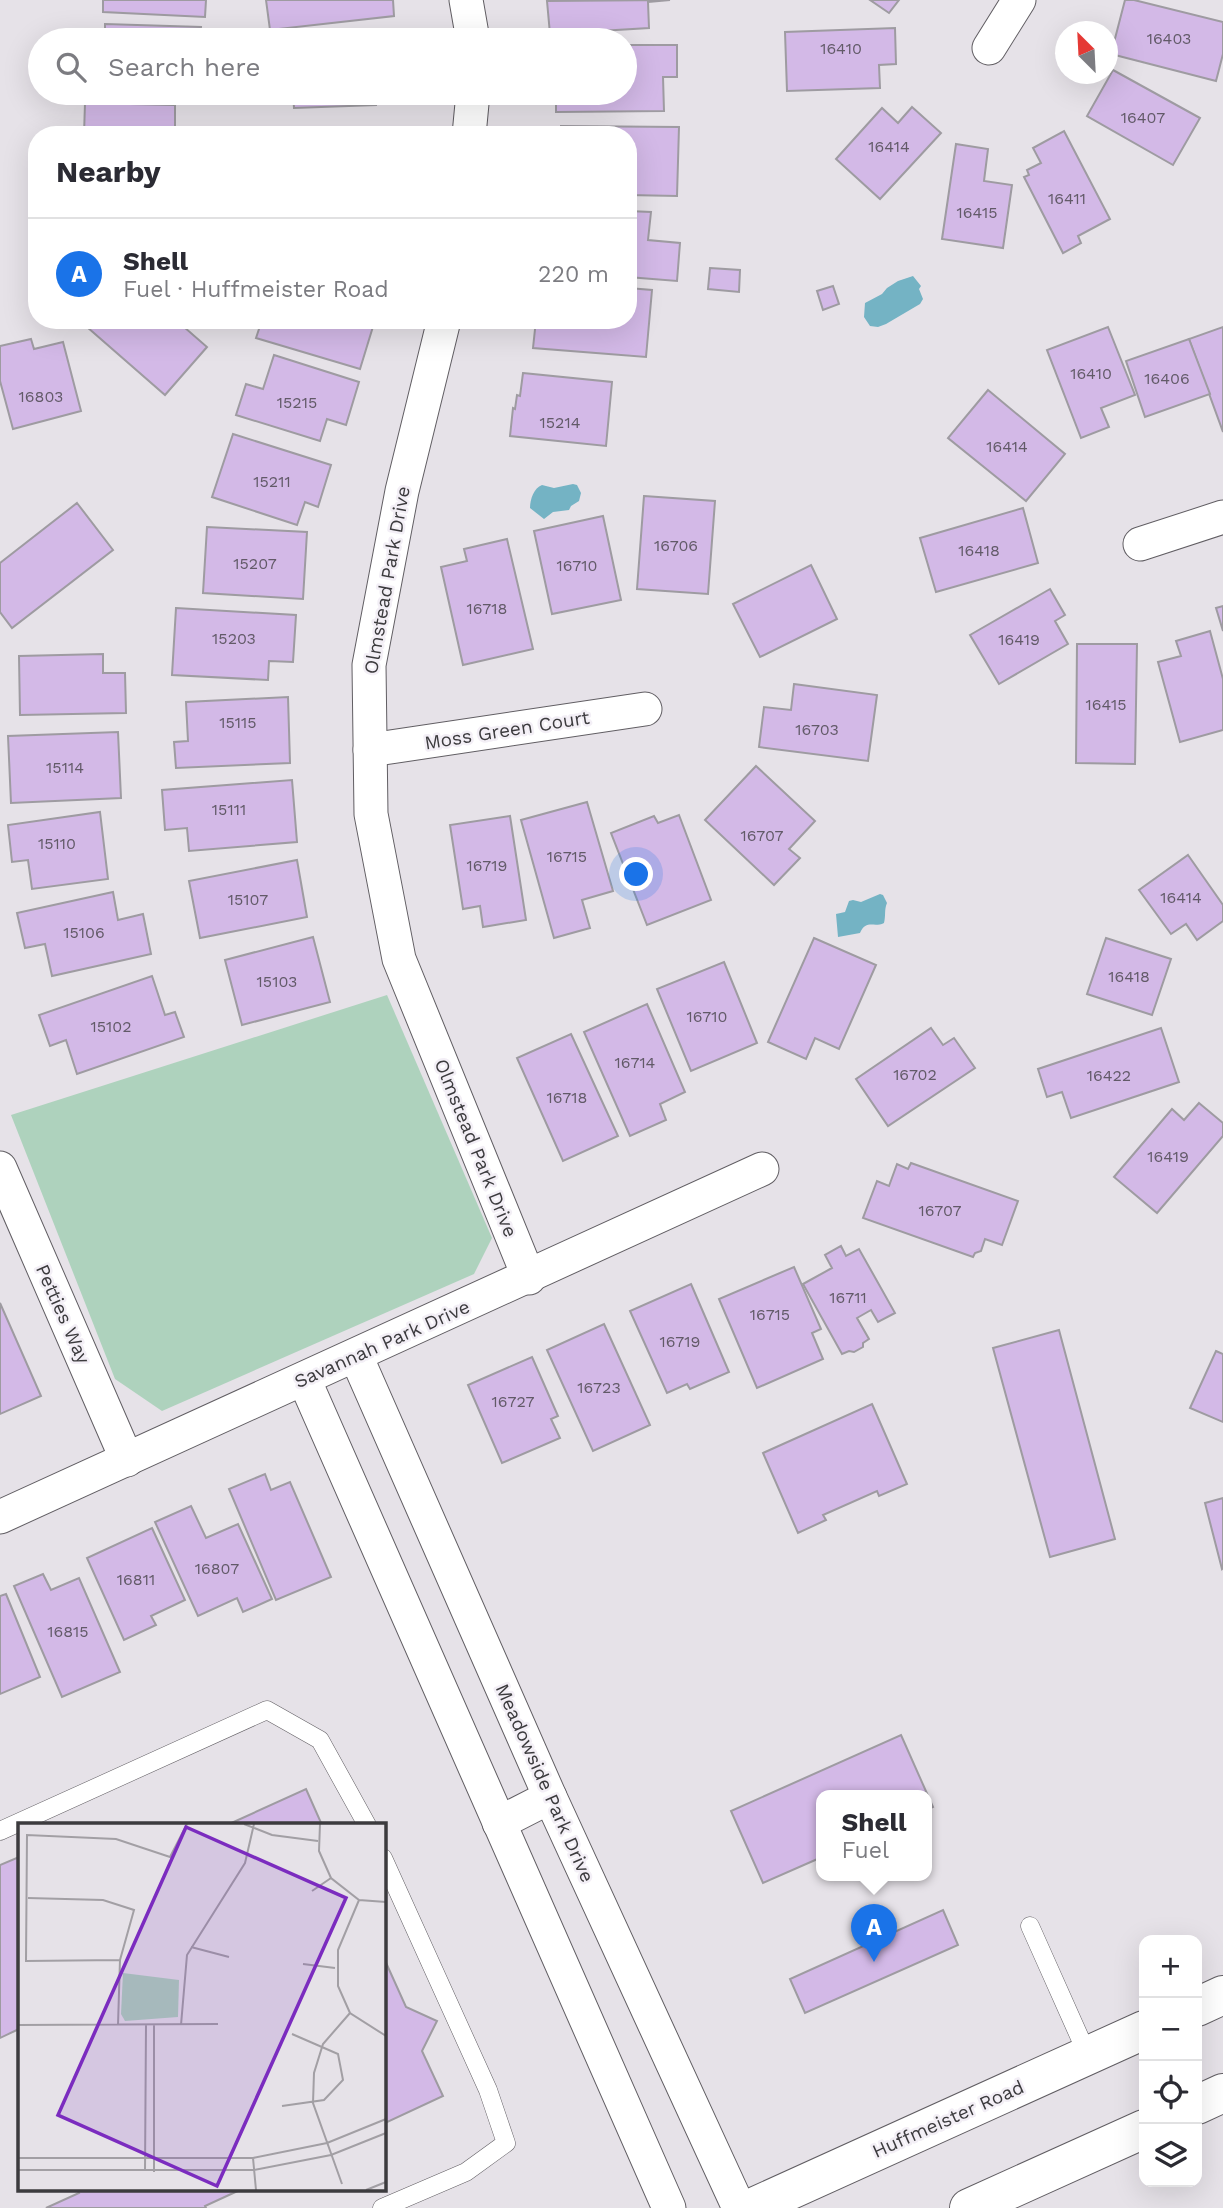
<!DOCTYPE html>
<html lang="en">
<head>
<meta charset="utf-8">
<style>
	body { margin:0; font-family:"Work Sans",sans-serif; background:#f7f7f7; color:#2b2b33 }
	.controls { position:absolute; right:21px; bottom:21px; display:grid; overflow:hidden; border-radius:14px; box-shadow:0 7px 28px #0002 }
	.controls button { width:63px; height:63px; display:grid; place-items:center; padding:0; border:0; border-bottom:2px solid #e1e1e2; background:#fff; color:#2b2b33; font:35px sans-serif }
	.compass { position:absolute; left:1055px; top:21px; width:63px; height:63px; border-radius:50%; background:#fff; box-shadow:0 7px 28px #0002; rotate:336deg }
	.you { position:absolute; left:637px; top:875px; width:24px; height:24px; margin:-18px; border:5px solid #fff; border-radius:50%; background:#1a73e8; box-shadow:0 0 0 10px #1a73e833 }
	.badge { display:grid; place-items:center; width:46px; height:46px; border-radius:50%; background:#1a73e8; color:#fff; font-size:23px; font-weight:700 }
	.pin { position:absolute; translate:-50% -58px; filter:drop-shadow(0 2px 4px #0008) }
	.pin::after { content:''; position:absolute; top:37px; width:24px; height:21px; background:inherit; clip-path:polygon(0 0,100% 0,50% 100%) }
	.popup { position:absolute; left:816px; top:1790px; width:116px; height:91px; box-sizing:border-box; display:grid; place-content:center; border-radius:14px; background:#fff; filter:drop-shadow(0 2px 5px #0005); font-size:23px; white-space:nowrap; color:#7c7c81 }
	.popup b { font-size:26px; color:#2b2b33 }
	.popup::after { content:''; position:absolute; left:50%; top:100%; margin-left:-14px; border:14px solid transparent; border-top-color:#fff }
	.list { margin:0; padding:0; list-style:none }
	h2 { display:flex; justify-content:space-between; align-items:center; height:91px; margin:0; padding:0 28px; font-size:30px }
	h2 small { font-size:23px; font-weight:400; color:#7c7c81 }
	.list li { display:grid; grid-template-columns:46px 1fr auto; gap:21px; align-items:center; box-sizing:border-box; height:112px; padding:0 28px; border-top:2px solid #e1e1e2 }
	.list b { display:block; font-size:26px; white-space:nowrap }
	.list p { margin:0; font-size:23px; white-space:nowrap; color:#7c7c81 }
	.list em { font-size:23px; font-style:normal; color:#7c7c81 }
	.icon { flex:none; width:38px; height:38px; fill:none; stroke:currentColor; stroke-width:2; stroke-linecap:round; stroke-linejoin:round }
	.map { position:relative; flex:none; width:1223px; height:2208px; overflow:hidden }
	.search { position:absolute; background:#fff; box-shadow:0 7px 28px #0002; left:28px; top:28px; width:609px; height:77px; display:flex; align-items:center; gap:18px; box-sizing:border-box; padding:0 24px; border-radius:38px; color:#7c7c81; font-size:26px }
	.panel { position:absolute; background:#fff; box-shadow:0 7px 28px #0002; left:28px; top:126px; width:609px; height:203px; border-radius:28px }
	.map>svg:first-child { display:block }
	.green { fill:#aed2bd }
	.water { fill:#74b3c4 }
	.building { fill:#d3b9e7; stroke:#9e9ba1; stroke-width:2 }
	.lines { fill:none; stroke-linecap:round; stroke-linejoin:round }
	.service-casing { stroke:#615e63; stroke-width:19 }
	.minor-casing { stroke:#615e63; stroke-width:35 }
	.secondary-casing { stroke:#615e63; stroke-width:40 }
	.service { stroke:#fff; stroke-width:18 }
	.minor { stroke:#fff; stroke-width:33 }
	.secondary { stroke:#fff; stroke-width:38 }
	.labels { text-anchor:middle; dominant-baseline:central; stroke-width:5; stroke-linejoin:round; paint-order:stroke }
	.number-label { font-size:16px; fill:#625a68 }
	.street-label { font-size:19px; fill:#3c3b3e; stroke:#f3eff6 }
	.inset-road { fill:none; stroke:#a29fa4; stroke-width:2 }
	.view { fill:#7b2cbf; fill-opacity:0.15; stroke:#7b2cbf; stroke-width:3.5 }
	.inset-edge { fill:none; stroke:#3c3b3e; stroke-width:3.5 }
</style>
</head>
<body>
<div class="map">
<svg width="1223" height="2208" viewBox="0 0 1223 2208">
	<rect width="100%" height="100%" fill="#e6e2e8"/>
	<path class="green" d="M387 995 492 1238 474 1274 162 1411 115 1379 11 1115Z"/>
	<g class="water">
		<path d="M913 276 921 286 919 289 923 299 920 304 886 324 878 327 870 326 864 317 865 303 882 294 887 288 898 281Z"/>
		<path d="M573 484 577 485 581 493 579 501 571 506 569 510 553 512 544 519 530 508C530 499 534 488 542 485L554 488Z"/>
		<path d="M880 894 883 895 887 903C884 910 886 915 884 923 874 928 866 919 860 933L838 937 836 914 845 912 849 901 853 900 861 902Z"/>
	</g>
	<g class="building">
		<path d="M103 0H206L205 17 103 12Z"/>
		<path d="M266 0H393L394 16 270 30Z"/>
		<path d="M670 0 648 2 649 28 550 34 547 1Z"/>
		<path d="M870 0H899L889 13Z"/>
		<path d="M1125 0H1134L1223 22V54L1216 81 1111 54Z"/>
		<path d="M105 24 201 27 200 40H105Z"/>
		<path d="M895 28 896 64 879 65 880 88 787 91 785 32Z"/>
		<path d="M400 36V40H295Z"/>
		<path d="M625 45H677V77H663L664 111 556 112V93H625Z"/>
		<path d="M1113 70 1200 118 1173 165 1087 116Z"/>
		<path d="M293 93H376V105L294 108Z"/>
		<path d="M85 103 175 105V135H84Z"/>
		<path d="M912 107 941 133 880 199 836 159 882 108 898 123Z"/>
		<path d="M561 126 679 127 677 196 628 195V135H561Z"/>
		<path d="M310 127 396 128V135H310Z"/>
		<path d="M1064 131 1110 219 1078 236 1081 243 1063 253 1024 177 1029 175 1027 170 1041 163 1033 148Z"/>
		<path d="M956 144 988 149 984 181 1012 185 1003 248 942 239Z"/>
		<path d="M628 211 651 212 648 240 680 243 677 281 628 277Z"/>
		<path d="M710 268 740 270 739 292 708 289Z"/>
		<path d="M833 286 839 304 823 310 817 291Z"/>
		<path d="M628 288 652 290 646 357 533 348 536 320H628Z"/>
		<path d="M79 320H176L207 347 165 395Z"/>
		<path d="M262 320H375L360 369 256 338Z"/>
		<path d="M1108 327 1135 395 1101 408 1109 427 1081 438 1047 350Z"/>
		<path d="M1223 327V432L1189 339Z"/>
		<path d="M31 339 34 349 63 342 81 411 13 429 0 381V346Z"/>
		<path d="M1189 339 1210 394 1145 417 1126 361Z"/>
		<path d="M274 355 359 382 346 425 327 419 320 441 236 415 246 384 263 389Z"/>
		<path d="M523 373 612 382 606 446 510 436 513 408 515 409 517 395 520 396Z"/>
		<path d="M988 390 1065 454 1026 501 948 438Z"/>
		<path d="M233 434 331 465 318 507 305 502 297 525 212 497Z"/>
		<path d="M644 496 715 501 708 594 637 589Z"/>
		<path d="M77 503 113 550 12 628 0 612V563Z"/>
		<path d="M1023 508 1038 563 936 592 920 538Z"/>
		<path d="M603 516 621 600 552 614 534 531Z"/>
		<path d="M207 527 307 532 303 599 203 593Z"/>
		<path d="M507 539 533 649 463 665 441 567 467 561 464 549Z"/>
		<path d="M811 565 837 619 760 657 733 604Z"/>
		<path d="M1050 589 1065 615 1055 621 1068 644 999 684 970 635Z"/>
		<path d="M1223 606V631L1216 608Z"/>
		<path d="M176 608 296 615 293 662 269 661 268 680 172 675Z"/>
		<path d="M1210 631 1223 679V730L1180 742 1158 662 1181 656 1176 641Z"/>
		<path d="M1077 644H1137L1135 764 1076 763Z"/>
		<path d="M103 654V673H125L126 713 20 715 19 656Z"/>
		<path d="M794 684 877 695 868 761 759 747 764 707 791 710Z"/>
		<path d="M288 697 290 763 176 768 174 742 188 741 186 702Z"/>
		<path d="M118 732 121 798 11 803 8 736Z"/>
		<path d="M756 766 815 821 789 849 800 858 774 885 705 820Z"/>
		<path d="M292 780 297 842 189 851 187 828 165 830 162 790Z"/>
		<path d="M587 802 613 891 582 900 590 928 554 938 521 820Z"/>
		<path d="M100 812 108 879 32 889 28 860 12 862 8 825Z"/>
		<path d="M679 815 711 900 647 925 611 833 654 816 658 823Z"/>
		<path d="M510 816 526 920 483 927 480 906 463 909 450 825Z"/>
		<path d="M1188 855 1223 905V921L1197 940 1186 924 1171 934 1139 890Z"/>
		<path d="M297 860 307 917 200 938 189 881Z"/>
		<path d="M113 892 118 920 143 914 151 954 52 976 45 944 25 948 17 913Z"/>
		<path d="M313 937 330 1002 242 1025 225 960Z"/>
		<path d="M814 938 876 965 839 1049 815 1038 806 1059 768 1042Z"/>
		<path d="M1106 938 1171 959 1152 1015 1087 994Z"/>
		<path d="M724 962 757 1043 691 1071 657 989Z"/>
		<path d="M152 976 165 1015 175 1012 184 1037 77 1074 66 1040 50 1046 39 1015Z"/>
		<path d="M647 1004 685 1092 660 1104 666 1120 630 1136 584 1032Z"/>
		<path d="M931 1028 943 1045 954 1038 975 1068 888 1126 856 1079Z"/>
		<path d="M1161 1028 1179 1082 1071 1118 1062 1092 1047 1097 1038 1069Z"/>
		<path d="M571 1034 618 1136 563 1161 517 1058Z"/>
		<path d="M1199 1103 1223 1123V1136L1157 1213 1114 1177 1172 1109 1184 1120Z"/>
		<path d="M911 1163 1018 1201 1002 1245 985 1239 981 1251 975 1253 973 1257 863 1218 877 1181 889 1186 897 1164 908 1169Z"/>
		<path d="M841 1246 846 1256 859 1249 895 1313 878 1322 871 1310 857 1318 869 1339 863 1343V1347L854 1352 849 1351 842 1354 803 1284 832 1268 825 1255Z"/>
		<path d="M794 1267 821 1329 812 1333 823 1359 757 1388 719 1299Z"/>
		<path d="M691 1284 729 1372 690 1389 687 1384 667 1393 630 1311Z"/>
		<path d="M0 1303 41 1396 0 1414Z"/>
		<path d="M604 1324 650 1425 593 1451 547 1350Z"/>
		<path d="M1059 1330 1115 1539 1050 1557 993 1348Z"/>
		<path d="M1216 1351 1223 1354V1422L1190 1408Z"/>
		<path d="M532 1357 558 1416 551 1419 560 1438 502 1463 468 1385Z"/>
		<path d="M872 1404 907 1484 879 1496 877 1491 823 1515 826 1520 798 1533 763 1453Z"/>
		<path d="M265 1474 271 1490 290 1482 331 1577 276 1600 229 1489Z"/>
		<path d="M1223 1498V1568L1222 1569 1205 1503Z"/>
		<path d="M191 1506 206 1538 238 1524 272 1599 243 1612 237 1598 198 1616 155 1522Z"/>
		<path d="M152 1528 185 1600 151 1616 156 1625 124 1640 87 1558Z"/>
		<path d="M43 1574 51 1590 79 1578 120 1672 62 1697 14 1586Z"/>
		<path d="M6 1594 40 1677 0 1694V1596Z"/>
		<path d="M901 1735 933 1807 926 1810V1796H822V1857L763 1883 731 1811Z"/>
		<path d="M306 1789 322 1825H227Z"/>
		<path d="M19 1857V2029L0 2038V1865Z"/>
		<path d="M943 1910 958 1945 805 2013 790 1979Z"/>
		<path d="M383 1956 406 2007 437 2021 422 2051 443 2096 383 2124Z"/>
		<path d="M77 2189H242L205 2206 206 2208H46L79 2193Z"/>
	</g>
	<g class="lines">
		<g class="service-casing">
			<g id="service">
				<path d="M0 1831 267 1710 320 1740 367 1825"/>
				<path d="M1030 1926 1088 2056"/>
				<path d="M382 2208 466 2172 506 2143 488 2090 383 1858"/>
			</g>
		</g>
		<g class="minor-casing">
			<g id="minor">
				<path d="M466 0 473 40"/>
				<path d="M989 48 1019 0"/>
				<path d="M469 135 473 93"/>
				<path d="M444 320 402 491 369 665 371 814 399 959 529 1278"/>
				<path d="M1140 544 1223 517"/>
				<path d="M370 750 645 709"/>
				<path d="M0 1168 127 1460"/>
				<path d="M356 1356 550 1797 739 2208"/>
				<path d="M304 1379 669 2208"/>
				<path d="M0 1517 762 1169"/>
				<path d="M499 1823 550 1797"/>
			</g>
		</g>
		<g class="secondary-casing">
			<g id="secondary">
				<path d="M1197 2007 1223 1995"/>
				<path d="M1197 2105 1223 2093"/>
				<path d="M751 2208 1144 2030"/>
				<path d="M969 2208 1144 2129"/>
			</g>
		</g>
		<use href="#service" class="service"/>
		<use href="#minor" class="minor"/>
		<use href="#secondary" class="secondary"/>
	</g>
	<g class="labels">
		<g class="number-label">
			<text x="1169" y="38">16403</text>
			<text x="841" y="48">16410</text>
			<text x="1143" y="117">16407</text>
			<text x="889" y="146">16414</text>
			<text x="1067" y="198">16411</text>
			<text x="977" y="212">16415</text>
			<text x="1091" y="373">16410</text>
			<text x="1167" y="378">16406</text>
			<text x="41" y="396">16803</text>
			<text x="297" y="402">15215</text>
			<text x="560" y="422">15214</text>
			<text x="1007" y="446">16414</text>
			<text x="272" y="481">15211</text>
			<text x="676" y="545">16706</text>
			<text x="979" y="550">16418</text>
			<text x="255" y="563">15207</text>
			<text x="577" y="565">16710</text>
			<text x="487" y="608">16718</text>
			<text x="234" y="638">15203</text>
			<text x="1019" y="639">16419</text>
			<text x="1106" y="704">16415</text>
			<text x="238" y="722">15115</text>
			<text x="817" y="729">16703</text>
			<text x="65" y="767">15114</text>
			<text x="229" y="809">15111</text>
			<text x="762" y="835">16707</text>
			<text x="57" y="843">15110</text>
			<text x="567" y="856">16715</text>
			<text x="487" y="865">16719</text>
			<text x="1181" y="897">16414</text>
			<text x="248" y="899">15107</text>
			<text x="84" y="932">15106</text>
			<text x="1129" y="976">16418</text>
			<text x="277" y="981">15103</text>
			<text x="707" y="1016">16710</text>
			<text x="111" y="1026">15102</text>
			<text x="635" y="1062">16714</text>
			<text x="915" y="1074">16702</text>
			<text x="1109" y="1075">16422</text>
			<text x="567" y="1097">16718</text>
			<text x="1168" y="1156">16419</text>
			<text x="940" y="1210">16707</text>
			<text x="848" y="1297">16711</text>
			<text x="770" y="1314">16715</text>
			<text x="680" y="1341">16719</text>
			<text x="599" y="1387">16723</text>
			<text x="513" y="1401">16727</text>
			<text x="217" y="1568">16807</text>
			<text x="136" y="1579">16811</text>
			<text x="68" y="1631">16815</text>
		</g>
		<g class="street-label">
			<text transform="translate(387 580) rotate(-80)">Olmstead Park Drive</text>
			<text transform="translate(507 730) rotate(-9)">Moss Green Court</text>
			<text transform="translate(476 1148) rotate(68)">Olmstead Park Drive</text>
			<text transform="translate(63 1314) rotate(66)">Petties Way</text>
			<text transform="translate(382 1344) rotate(-24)">Savannah Park Drive</text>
			<text transform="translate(545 1783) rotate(66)">Meadowside Park Drive</text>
			<text transform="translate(948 2119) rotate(-24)">Huffmeister Road</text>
		</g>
	</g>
	<g transform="translate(18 1823)">
		<rect width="368" height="368" fill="#e6e2e8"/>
		<path d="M105 150 161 157 160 194 107 198 103 191Z" fill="#aed2bd"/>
		<path class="inset-road" d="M226 1 254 12 300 18M302 1 301 28 313 55 341 77 368 79M294 68 313 55M10 75 85 77 116 87 102 137 100 202M341 77 320 127V163L332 190 368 213M173 124 211 134M102 137 8 138 9 12 98 16 152 34 169 1M285 141 317 145M0 202 200 201M136 202V349M163 202 169 132 227 40 236 1M264 283 306 277 325 257 320 231 274 211M0 335H235L309 320 368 296M235 335 238 367M0 347H236L313 332 368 310M127 348 128 202M324 361 295 280 296 250 305 221 332 190M348 367 368 359"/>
		<path class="view" d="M168 4 328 75 199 363 40 292Z"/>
		<rect width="368" height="368" class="inset-edge"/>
	</g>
</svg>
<div class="controls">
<button>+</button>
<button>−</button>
<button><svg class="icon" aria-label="locate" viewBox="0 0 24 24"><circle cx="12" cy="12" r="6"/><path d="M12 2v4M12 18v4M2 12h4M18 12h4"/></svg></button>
<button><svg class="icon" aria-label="layers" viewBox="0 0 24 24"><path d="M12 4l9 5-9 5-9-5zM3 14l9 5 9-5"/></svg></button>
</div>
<svg class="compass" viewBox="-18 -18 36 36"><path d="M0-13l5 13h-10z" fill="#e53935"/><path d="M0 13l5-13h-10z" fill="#7c7c81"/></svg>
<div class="you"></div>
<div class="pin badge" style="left:874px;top:1962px">A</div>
<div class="popup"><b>Shell</b>Fuel</div>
<div class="search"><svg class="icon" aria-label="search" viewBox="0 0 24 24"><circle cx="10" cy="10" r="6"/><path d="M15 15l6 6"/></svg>Search here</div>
<section class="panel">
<h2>Nearby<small></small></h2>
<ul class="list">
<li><span class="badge">A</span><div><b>Shell</b><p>Fuel · Huffmeister Road</p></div><em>220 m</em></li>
</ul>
</section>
</div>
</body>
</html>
